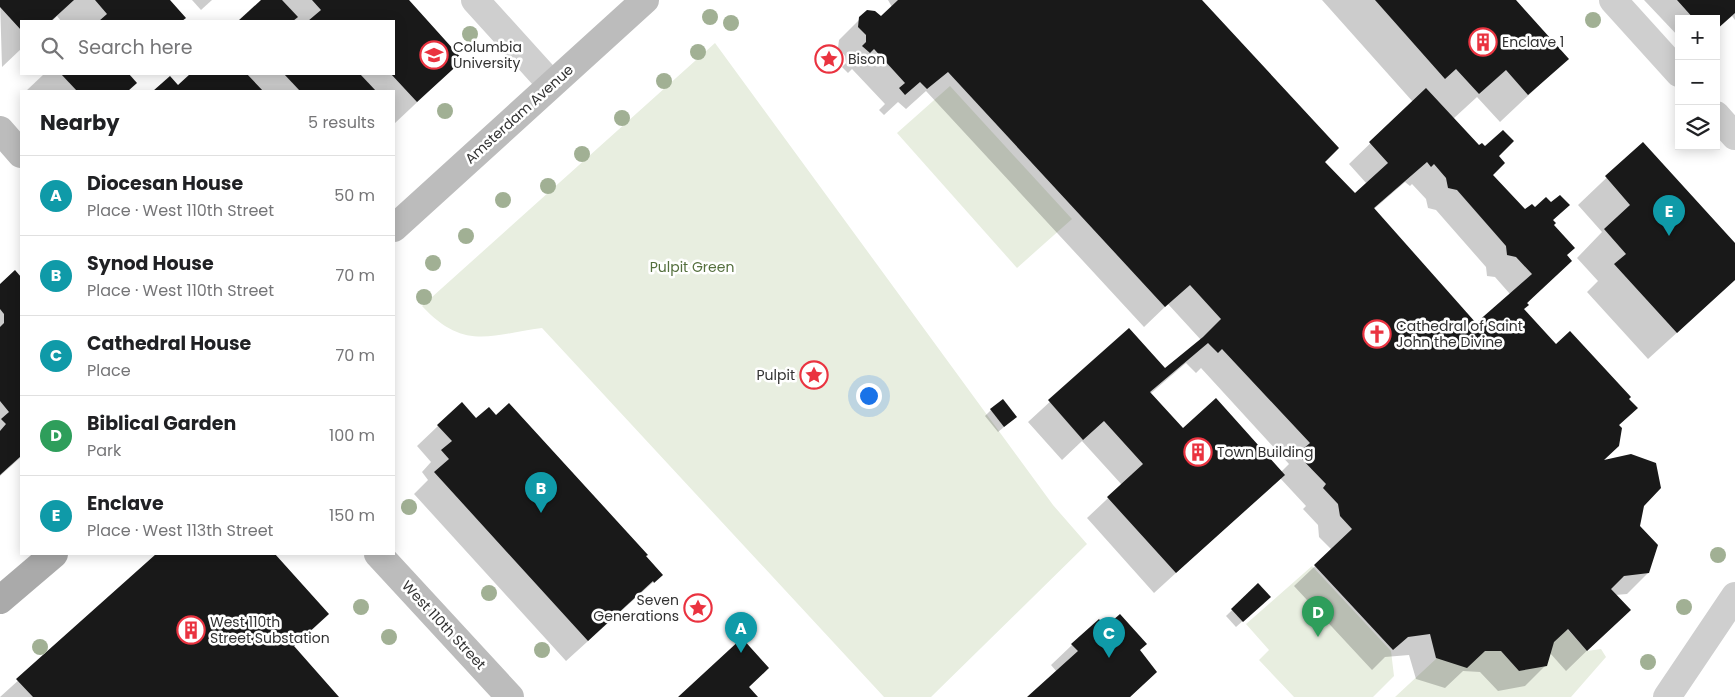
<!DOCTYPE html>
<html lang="en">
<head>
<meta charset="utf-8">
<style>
	body { margin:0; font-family:Poppins,sans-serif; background:#f6f6f6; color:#202124 }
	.controls { position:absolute; right:15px; top:15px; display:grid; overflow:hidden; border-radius:0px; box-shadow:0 2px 12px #0003 }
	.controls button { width:45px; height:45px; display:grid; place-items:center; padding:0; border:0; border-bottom:1px solid #e0e0e0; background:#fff; color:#202124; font:25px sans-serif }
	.you { position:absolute; left:868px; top:395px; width:18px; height:18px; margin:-12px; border:4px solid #fff; border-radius:50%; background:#1a73e8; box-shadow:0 0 0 8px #1a73e833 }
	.badge { display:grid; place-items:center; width:32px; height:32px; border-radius:50%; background:#ea3340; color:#fff; font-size:16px; font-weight:700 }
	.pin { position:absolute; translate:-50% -41px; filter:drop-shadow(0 1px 2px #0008) }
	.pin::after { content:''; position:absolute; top:26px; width:18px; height:15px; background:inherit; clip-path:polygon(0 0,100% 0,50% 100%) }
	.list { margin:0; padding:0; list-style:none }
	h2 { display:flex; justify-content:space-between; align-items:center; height:65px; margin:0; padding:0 20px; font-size:21px }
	h2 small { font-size:16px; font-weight:400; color:#757577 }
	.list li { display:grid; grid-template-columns:32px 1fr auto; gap:15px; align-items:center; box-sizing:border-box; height:80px; padding:0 20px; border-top:1px solid #e0e0e0 }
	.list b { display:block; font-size:19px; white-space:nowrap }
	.list p { margin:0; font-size:16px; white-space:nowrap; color:#757577 }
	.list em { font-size:16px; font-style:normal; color:#757577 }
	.icon { flex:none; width:28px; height:28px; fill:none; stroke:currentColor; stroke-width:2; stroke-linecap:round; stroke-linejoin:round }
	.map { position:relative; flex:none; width:1735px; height:697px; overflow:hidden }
	.search { position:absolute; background:#fff; box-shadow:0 2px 12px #0003; left:20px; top:20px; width:375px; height:55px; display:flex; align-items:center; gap:12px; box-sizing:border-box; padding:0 18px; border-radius:0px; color:#757577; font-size:19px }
	.panel { position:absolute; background:#fff; box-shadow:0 2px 12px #0003; left:20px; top:90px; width:375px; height:465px; border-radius:0px }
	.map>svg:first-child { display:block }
	.green { fill:#e8eee0 }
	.shadow { fill:#0003; fill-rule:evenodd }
	.building { fill:#191919; fill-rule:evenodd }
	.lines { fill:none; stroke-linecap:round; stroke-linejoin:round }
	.minor { stroke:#cfcfcf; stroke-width:28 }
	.tertiary { stroke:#cfcfcf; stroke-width:28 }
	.secondary { stroke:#bcbcbc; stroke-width:28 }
	.primary { stroke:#aaa; stroke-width:28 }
	.tree { fill:#a1b094 }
	.labels { text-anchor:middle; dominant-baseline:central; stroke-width:5; stroke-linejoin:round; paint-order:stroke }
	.poi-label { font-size:14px; fill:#323232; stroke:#fff; text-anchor:start }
	.street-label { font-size:14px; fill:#323232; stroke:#fff }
	.park-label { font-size:14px; fill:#546f3d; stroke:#fff }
</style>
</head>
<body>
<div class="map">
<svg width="1735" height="697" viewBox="0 0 1735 697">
	<rect width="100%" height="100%" fill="#fff"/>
	<g class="green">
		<path d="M715 43 1053 505 1087 544 931 697H884L542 328C490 335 464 351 422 306Z"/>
		<path d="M950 86 1072 219 1017 268 897 133Z"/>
		<path d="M1312 566 1391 651 1394 676 1373 697H1294L1259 660 1269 650 1246 624Z"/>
		<path d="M1567 629 1587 651 1601 649 1606 657 1571 697H1395L1437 658 1485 650 1501 651 1519 671Z"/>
	</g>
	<g class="shadow">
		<path d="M0 0H168L184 18 180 21H61L57 16 52 21H21V49L2 67Z"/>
		<path d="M192 0H212L201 10Z"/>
		<path d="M263 0H407L462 60 394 124V91H155L170 78 178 86 192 74H394V21H240Z"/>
		<path d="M888 0H1200L1323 162 1355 195 1367 184 1349 164 1413 102 1322 0H1515L1567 59 1500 122 1477 97 1453 119 1479 147 1497 156 1491 175 1525 211 1551 204 1568 205 1552 221 1566 255 1523 309 1556 346 1636 408 1618 426 1601 462 1642 506 1639 527 1648 573 1627 594 1615 595 1629 610 1566 671 1550 653 1546 665 1525 686 1498 691 1480 672 1463 671 1445 688 1416 679 1409 655 1385 657 1372 670 1294 586 1332 550 1319 537 1318 525 1303 509 1306 506 1280 478 1154 593 1087 518 1122 485 1082 441 1062 460 1028 422 1129 329 1165 370 1201 340 1168 304 1144 327 926 91 906 109 898 102 884 115 879 110 885 104 852 69 848 73 842 67 846 63 845 56 838 48 839 40 868 11 881 18 892 7ZM1405 182 1410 186 1412 184 1426 199 1428 208 1436 210 1486 267 1487 276 1495 277 1510 294 1476 324 1374 209ZM1186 363 1196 373 1201 368 1289 464 1281 472 1183 430 1150 394Z"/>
		<path d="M1644 0H1735V20L1732 16 1716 30V19H1679V37Z"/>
		<path d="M44 74H127L135 83 127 91H26Z"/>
		<path d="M1642 144 1735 245V280L1648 359 1587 292 1598 281 1577 258 1602 232 1578 205Z"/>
		<path d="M15 272 21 279V457L0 476V286Z"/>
		<path d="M991 410 1016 417 998 432 985 416Z"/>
		<path d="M476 420 644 556 661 575 566 661 414 494 428 480 422 472 431 462 417 446 438 426Z"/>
		<path d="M158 554H273L327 614 293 647 337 697H0Z"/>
		<path d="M1258 585 1263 603 1236 627 1226 616Z"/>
		<path d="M1105 629 1139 651 1156 672 1130 697H1029L1057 672 1051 665 1072 645Z"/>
	</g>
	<g class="building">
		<path d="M0 0H74L51 21H21V30L0 7Z"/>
		<path d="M95 0H170L186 18 182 21H99L107 14Z"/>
		<path d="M261 0H282L298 17 293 21H238Z"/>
		<path d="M312 0H409L463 60 417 102 391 74H394V21H308L321 10Z"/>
		<path d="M898 0H1202L1339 148 1325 162 1355 193 1388 163 1369 142 1426 88 1479 145 1482 143 1485 146 1503 130 1514 141 1499 156 1505 163 1493 175 1525 209 1532 204 1535 207 1546 197 1551 202 1560 195 1570 205 1553 220 1556 223 1554 225 1575 248 1567 255 1572 261 1527 303 1529 305 1524 309 1556 344 1570 331 1631 397 1629 399 1638 408 1619 425 1622 428 1619 446 1604 460 1631 454 1656 463 1661 488 1644 506 1640 526 1658 545 1649 573 1624 576 1611 589 1631 610 1587 651 1568 629 1554 642 1547 666 1519 671 1501 651H1485L1467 668 1436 658 1430 634 1408 637 1393 650 1314 565 1352 529 1340 516 1338 504 1323 488 1326 484 1297 454 1310 443 1222 349 1218 353 1208 343 1150 392 1183 428 1216 398 1285 475 1176 573 1107 497 1143 464 1104 421 1083 440 1048 400 1129 328 1165 368 1203 337 1221 319 1190 285 1165 307 948 72 927 89 920 82 905 95 899 88 905 83 874 49 870 53 862 46 866 42V35L858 27 859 17 867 10 875 11 881 16ZM1427 162 1431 167 1434 164 1446 178 1448 188 1457 190 1506 246 1507 255 1516 257 1532 274 1476 323 1374 208Z"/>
		<path d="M1375 0H1516L1569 59 1528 95 1506 70 1479 94 1456 69 1445 79Z"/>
		<path d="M1677 0H1735V13L1716 30V19H1694Z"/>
		<path d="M61 74H129L137 83 128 91H77Z"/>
		<path d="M190 74H247L263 91H153L170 76 178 85Z"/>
		<path d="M284 74H360L376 91H300Z"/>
		<path d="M1643 142 1735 243V280L1677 333 1614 264 1626 254 1604 229 1630 205 1605 176Z"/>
		<path d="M15 270 21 277V456L0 475V431L6 424 1 419 9 412 0 401V327L4 323V314L0 309V284Z"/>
		<path d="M1003 399 1017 417 1004 427 990 409Z"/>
		<path d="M462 402 476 418 489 407 496 415 509 403 648 555 646 556 663 575 654 583 653 581 588 641 434 472 449 459 441 450 452 441 437 425Z"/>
		<path d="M156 554H275L329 614 294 646 339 697H33L16 679Z"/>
		<path d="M1258 583 1271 597 1243 622 1231 609Z"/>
		<path d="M1120 614 1147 644 1140 650 1157 672 1130 697H1027L1078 651 1071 644 1099 619 1105 627Z"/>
		<path d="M742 638 769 668 749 687 758 697H678Z"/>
	</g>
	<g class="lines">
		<g class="minor">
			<path d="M475 0 551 84"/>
			<path d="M1613 0 1679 73"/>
			<path d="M1716 115 1735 136"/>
		</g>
		<path class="tertiary" d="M1667 697 1735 596"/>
		<g class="secondary">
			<path d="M0 130 21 154"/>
			<path d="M394 228 645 0"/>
			<path d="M378 554 510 697"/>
		</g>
		<path class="primary" d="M0 600 54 554"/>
	</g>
	<g class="tree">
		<circle cx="710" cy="17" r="8"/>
		<circle cx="1593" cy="20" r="8"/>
		<circle cx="731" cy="23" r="8"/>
		<circle cx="470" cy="34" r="8"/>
		<circle cx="698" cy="52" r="8"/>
		<circle cx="664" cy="81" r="8"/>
		<circle cx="445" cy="111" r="8"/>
		<circle cx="622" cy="118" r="8"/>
		<circle cx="582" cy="154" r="8"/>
		<circle cx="548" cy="186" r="8"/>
		<circle cx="503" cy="200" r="8"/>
		<circle cx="466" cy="236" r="8"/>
		<circle cx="433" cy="263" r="8"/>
		<circle cx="424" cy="297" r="8"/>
		<circle cx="409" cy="507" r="8"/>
		<circle cx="1718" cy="555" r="8"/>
		<circle cx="489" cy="593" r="8"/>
		<circle cx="361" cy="607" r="8"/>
		<circle cx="1684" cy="607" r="8"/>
		<circle cx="389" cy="637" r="8"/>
		<circle cx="40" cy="647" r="8"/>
		<circle cx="542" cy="650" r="8"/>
		<circle cx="1648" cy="662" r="8"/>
	</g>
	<defs>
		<g id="building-ring" transform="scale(1.4375)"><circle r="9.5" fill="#fff" stroke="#ea3340" stroke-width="1.5"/><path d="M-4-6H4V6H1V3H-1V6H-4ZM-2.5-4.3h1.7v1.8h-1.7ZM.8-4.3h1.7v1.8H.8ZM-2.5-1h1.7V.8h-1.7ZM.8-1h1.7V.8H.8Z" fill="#ea3340"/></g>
		<g id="university-ring" transform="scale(1.4375)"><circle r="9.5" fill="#fff" stroke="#ea3340" stroke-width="1.5"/><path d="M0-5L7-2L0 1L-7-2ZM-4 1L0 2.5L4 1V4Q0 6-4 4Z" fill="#ea3340"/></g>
		<g id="sight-ring" transform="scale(1.4375)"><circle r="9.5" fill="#fff" stroke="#ea3340" stroke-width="1.5"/><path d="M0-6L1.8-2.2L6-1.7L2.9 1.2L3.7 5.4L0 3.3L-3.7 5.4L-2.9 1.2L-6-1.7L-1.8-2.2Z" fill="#ea3340"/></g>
		<g id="church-ring" transform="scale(1.4375)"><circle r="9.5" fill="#fff" stroke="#ea3340" stroke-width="1.5"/><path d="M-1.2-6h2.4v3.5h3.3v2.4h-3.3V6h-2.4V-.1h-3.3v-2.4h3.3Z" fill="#ea3340"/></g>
	</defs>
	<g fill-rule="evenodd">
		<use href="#building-ring" x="1483" y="42"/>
		<use href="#university-ring" x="434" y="55"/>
		<use href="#sight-ring" x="829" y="59"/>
		<use href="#church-ring" x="1377" y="334"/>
		<use href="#sight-ring" x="814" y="375"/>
		<use href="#building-ring" x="1198" y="452"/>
		<use href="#sight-ring" x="698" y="608"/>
		<use href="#building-ring" x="191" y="630"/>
	</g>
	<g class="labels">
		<g class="poi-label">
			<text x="1502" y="42">Enclave 1</text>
			<text x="453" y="47">Columbia<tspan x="453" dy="16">University</tspan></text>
			<text x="848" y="59">Bison</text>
			<text x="1396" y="326">Cathedral of Saint<tspan x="1396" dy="16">John the Divine</tspan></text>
			<text x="795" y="375" text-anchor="end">Pulpit</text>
			<text x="1217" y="452">Town Building</text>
			<text x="679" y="600" text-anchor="end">Seven<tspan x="679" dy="16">Generations</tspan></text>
			<text x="210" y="622">West 110th<tspan x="210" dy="16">Street Substation</tspan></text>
		</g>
		<g class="street-label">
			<text transform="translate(519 114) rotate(-42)">Amsterdam Avenue</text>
			<text transform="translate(444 625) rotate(47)">West 110th Street</text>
		</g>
		<g class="park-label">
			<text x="692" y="267">Pulpit Green</text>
		</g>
	</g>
</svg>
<div class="controls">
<button>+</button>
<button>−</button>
<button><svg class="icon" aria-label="layers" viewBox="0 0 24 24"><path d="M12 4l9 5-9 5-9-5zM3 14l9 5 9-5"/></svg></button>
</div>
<div class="you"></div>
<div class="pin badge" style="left:741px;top:653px;background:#0f9aa8">A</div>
<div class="pin badge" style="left:541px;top:513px;background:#0f9aa8">B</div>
<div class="pin badge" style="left:1109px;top:658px;background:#0f9aa8">C</div>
<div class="pin badge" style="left:1318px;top:637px;background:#2e9e5b">D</div>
<div class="pin badge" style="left:1669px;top:236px;background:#0f9aa8">E</div>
<div class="search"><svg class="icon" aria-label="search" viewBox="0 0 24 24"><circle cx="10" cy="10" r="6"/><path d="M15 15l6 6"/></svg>Search here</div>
<section class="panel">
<h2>Nearby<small>5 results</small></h2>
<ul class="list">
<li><span class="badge" style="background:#0f9aa8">A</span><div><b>Diocesan House</b><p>Place · West 110th Street</p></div><em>50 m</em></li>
<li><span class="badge" style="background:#0f9aa8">B</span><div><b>Synod House</b><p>Place · West 110th Street</p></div><em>70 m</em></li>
<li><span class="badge" style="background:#0f9aa8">C</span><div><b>Cathedral House</b><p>Place</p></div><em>70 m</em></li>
<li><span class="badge" style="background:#2e9e5b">D</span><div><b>Biblical Garden</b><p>Park</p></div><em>100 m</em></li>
<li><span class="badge" style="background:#0f9aa8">E</span><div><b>Enclave</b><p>Place · West 113th Street</p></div><em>150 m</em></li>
</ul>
</section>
</div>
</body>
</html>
